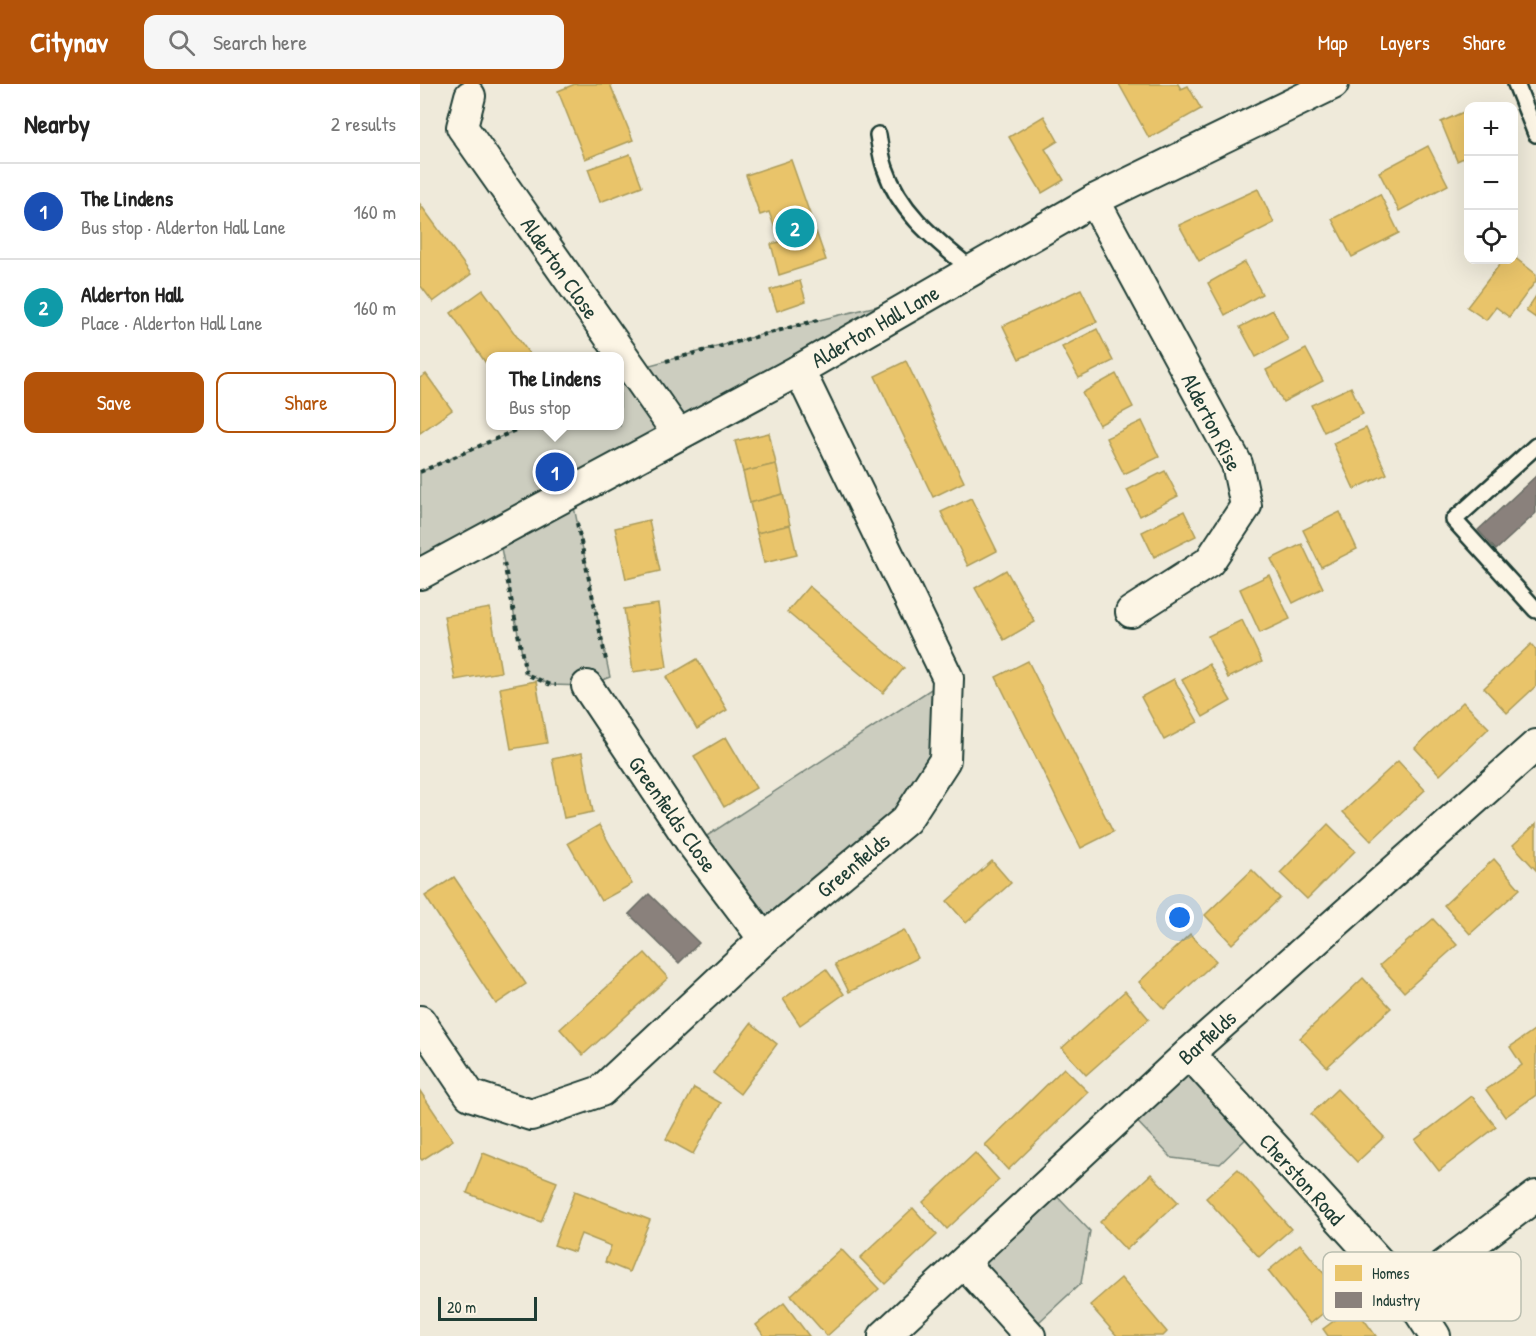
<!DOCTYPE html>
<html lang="en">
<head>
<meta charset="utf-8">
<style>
	body { margin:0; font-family:"Patrick Hand",sans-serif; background:#f6f6f6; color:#222 }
	.controls { position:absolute; right:18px; top:18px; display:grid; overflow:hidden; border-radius:12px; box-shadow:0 6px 24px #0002 }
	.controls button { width:54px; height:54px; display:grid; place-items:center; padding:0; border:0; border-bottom:2px solid #e0e0e0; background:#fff; color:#222; font:30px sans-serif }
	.scale { position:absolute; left:18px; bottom:15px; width:99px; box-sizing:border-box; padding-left:6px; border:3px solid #1f3d34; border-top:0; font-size:16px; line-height:21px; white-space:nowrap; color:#1f3d34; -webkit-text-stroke:4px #fcf5e5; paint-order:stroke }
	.you { position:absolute; left:760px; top:834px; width:21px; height:21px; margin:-15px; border:4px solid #fff; border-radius:50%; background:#1a73e8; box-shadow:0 0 0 9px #1a73e833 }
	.badge { display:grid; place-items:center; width:39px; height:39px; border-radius:50%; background:#b45309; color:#fff; font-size:20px; font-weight:700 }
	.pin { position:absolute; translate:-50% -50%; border:3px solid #fff; box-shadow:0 2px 6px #0006 }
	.popup { position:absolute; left:66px; top:268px; width:138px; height:78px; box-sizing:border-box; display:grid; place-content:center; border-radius:12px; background:#fff; filter:drop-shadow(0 2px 4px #0005); font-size:20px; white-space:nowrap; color:#767676 }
	.popup b { font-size:22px; color:#222 }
	.popup::after { content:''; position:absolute; left:50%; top:100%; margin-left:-12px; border:12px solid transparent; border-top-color:#fff }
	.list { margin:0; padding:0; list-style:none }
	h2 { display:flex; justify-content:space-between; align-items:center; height:78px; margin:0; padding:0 24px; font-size:26px }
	h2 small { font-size:20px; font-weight:400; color:#767676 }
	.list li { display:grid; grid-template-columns:39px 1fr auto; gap:18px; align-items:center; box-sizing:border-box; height:96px; padding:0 24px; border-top:2px solid #e0e0e0 }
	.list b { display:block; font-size:22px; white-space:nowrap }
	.list p { margin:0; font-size:20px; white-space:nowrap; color:#767676 }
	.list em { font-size:20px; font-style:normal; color:#767676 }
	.actions { display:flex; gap:12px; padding:18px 24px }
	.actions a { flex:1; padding:14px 0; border:2px solid #b45309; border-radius:12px; text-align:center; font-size:21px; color:#b45309 }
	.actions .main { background:#b45309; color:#fff }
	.icon { flex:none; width:33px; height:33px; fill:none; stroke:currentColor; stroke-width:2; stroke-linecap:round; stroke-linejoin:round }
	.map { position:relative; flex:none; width:1116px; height:1252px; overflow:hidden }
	header { display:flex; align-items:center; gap:36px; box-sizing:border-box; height:84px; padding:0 30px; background:#b45309; color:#fff }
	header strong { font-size:28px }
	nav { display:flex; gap:33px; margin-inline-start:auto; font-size:21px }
	.search { width:420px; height:54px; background:#f6f6f6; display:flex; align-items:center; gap:15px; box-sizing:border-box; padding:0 21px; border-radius:12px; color:#767676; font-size:22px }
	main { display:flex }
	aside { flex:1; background:#fff }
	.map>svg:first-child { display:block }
	.green { fill:#cccdbf; stroke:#76857a; stroke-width:1.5 }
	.homes { fill:#e9c46a; stroke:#ac9c5a; stroke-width:1.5 }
	.industry { fill:#8a817c; stroke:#6a6d66; stroke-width:1.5 }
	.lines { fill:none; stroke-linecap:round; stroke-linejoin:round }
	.service-casing { stroke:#1f3d34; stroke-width:20 }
	.minor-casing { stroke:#1f3d34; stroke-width:34 }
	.path { stroke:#1f3d34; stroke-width:4; stroke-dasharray:4.5 4.5; stroke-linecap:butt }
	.service { stroke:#fcf5e5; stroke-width:15 }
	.minor { stroke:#fcf5e5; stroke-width:30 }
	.labels { text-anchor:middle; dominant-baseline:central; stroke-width:6; stroke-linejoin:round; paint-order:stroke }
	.street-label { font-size:22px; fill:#1f3d34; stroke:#fcf5e5 }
	.key { fill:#fcf5e5; stroke:#babeb0; stroke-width:1.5 }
	.key-label { font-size:16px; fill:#1f3d34 }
</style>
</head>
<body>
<header>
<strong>Citynav</strong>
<div class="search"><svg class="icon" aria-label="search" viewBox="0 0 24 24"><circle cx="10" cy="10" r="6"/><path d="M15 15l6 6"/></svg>Search here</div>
<nav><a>Map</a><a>Layers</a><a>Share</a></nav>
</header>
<main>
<aside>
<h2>Nearby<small>2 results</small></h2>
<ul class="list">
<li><span class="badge" style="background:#1a4fb4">1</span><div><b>The Lindens</b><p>Bus stop · Alderton Hall Lane</p></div><em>160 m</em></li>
<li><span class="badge" style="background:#0f9aa8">2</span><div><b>Alderton Hall</b><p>Place · Alderton Hall Lane</p></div><em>160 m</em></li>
</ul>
<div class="actions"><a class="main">Save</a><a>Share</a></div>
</aside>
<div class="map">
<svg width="1116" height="1252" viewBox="0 0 1116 1252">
	<rect width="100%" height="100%" fill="#efeada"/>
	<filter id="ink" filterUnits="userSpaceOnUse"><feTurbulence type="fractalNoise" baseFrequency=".0167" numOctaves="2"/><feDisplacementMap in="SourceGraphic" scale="12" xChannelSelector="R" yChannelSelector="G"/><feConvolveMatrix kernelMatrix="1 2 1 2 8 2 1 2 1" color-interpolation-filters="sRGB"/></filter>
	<g filter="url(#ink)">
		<g class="green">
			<path d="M511 209 151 409 190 593 167 602 131 601 106 590 78 449 0 490V388L105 342H200V291L212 286 358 246Z"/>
			<path d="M528 594 525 676 344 855 273 761Z"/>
			<path d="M769 969 836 1045 800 1080 752 1074 707 1027Z"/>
			<path d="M627 1102 670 1147 661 1199 607 1249 544 1179Z"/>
		</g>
		<g class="homes">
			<path d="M155 0H190L213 56 165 75 138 7Z"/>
			<path d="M699 0H758L761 5 768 2 781 25 729 54Z"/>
			<path d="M1048 26V72L1037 77 1021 38Z"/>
			<path d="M624 32 638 57 625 65 644 96 622 109 589 53Z"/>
			<path d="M1008 62 1028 101 979 127 959 88Z"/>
			<path d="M210 70 222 102 180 118 168 85Z"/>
			<path d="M371 76 406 176 359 191 351 160 360 158 349 128 340 131 326 91Z"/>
			<path d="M838 105 854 139 779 177 759 141Z"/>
			<path d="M960 110 979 149 932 173 912 135Z"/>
			<path d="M0 120 51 190 13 218 0 201Z"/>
			<path d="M1094 173 1116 190V197L1089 233 1076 223 1066 236 1047 223 1083 176H1094Z"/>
			<path d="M825 178 842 210 805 231 788 199Z"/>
			<path d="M380 197 386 217 357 227 350 206Z"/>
			<path d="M661 205 677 238 599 275 583 242Z"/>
			<path d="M63 206 111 272H70V285L31 229Z"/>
			<path d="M1116 212V234L1106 227Z"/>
			<path d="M853 226 868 256 836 273 820 243Z"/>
			<path d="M677 245 693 277 659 294 642 263Z"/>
			<path d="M886 265 903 297 863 318 846 286Z"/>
			<path d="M486 277 544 398 513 413 455 292Z"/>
			<path d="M6 290 32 326 0 349V294Z"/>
			<path d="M696 290 713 323 679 341 662 309Z"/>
			<path d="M931 303 943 330 904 348 891 321Z"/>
			<path d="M722 337 739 373 704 390 686 354Z"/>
			<path d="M946 344 967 390 934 405 913 359Z"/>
			<path d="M349 349 356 380 323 388 315 357Z"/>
			<path d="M356 380 363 410 330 419 323 388Z"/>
			<path d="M745 387 758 412 720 432 707 406Z"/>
			<path d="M363 410 370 441 337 449 330 419Z"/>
			<path d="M551 414 577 467 548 482 521 428Z"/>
			<path d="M764 427 776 452 734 473 722 448Z"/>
			<path d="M920 428 937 465 901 483 883 446Z"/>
			<path d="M229 436 240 487 206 495 195 444Z"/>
			<path d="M370 441 377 471 344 479 337 449Z"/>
			<path d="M882 460 903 504 873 519 851 475Z"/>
			<path d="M586 486 615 538 584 556 555 504Z"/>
			<path d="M849 491 870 535 840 549 820 505Z"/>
			<path d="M389 502 484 584 463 609 367 528Z"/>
			<path d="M238 520 247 583 213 588 204 525Z"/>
			<path d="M70 524 81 588 35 596 24 532Z"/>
			<path d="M822 536 842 578 808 594 788 552Z"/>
			<path d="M1111 560 1116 566V602L1087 629 1064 604Z"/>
			<path d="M277 575 307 626 277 645 246 593Z"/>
			<path d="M608 577 693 748 661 764 576 593Z"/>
			<path d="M789 580 811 617 783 633 762 596Z"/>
			<path d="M754 595 778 638 744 656 721 613Z"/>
			<path d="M116 597 127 659 91 665 80 604Z"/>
			<path d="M1043 618 1069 644 1020 691 995 664Z"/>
			<path d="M306 653 336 704 304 723 274 672Z"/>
			<path d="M162 669 173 728 144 734 132 675Z"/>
			<path d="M978 677 1005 706 951 757 923 728Z"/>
			<path d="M908 740 935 767 887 815 860 789Z"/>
			<path d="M1116 740V786L1093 761Z"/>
			<path d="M179 741 212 800 181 817 148 759Z"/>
			<path d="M1074 775 1100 805 1050 850 1024 821Z"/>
			<path d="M572 777 591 799 546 839 527 817Z"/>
			<path d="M832 786 860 814 812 860 785 831Z"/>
			<path d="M34 793 106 900 76 920 5 812Z"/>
			<path d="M1013 835 1037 861 984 908 960 881Z"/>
			<path d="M484 846 498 874 429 908 415 880Z"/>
			<path d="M770 850 796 877 744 925 719 898Z"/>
			<path d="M225 869 248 894 163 971 140 945Z"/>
			<path d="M406 885 424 910 380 941 363 915Z"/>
			<path d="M943 894 971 924 907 983 880 954Z"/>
			<path d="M705 907 729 935 666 991 642 964Z"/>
			<path d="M331 939 357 960 320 1010 293 989Z"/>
			<path d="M1114 946 1116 950V1011L1085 1033 1066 1006 1102 981 1090 963Z"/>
			<path d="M644 984 668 1008 588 1086 565 1061Z"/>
			<path d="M274 1004 301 1019 273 1070 246 1055Z"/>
			<path d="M917 1005 964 1053 937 1078 891 1030Z"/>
			<path d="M0 1007 33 1056 2 1076 0 1074Z"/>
			<path d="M1052 1012 1076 1043 1019 1087 995 1056Z"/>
			<path d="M63 1069 137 1098 121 1138 47 1109Z"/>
			<path d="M555 1069 579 1096 527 1145 503 1118Z"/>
			<path d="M818 1085 871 1145 839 1173 786 1114Z"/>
			<path d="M731 1090 758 1118 706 1166 680 1138Z"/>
			<path d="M155 1107 230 1136 209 1188 185 1178 191 1162 161 1150 154 1168 134 1161Z"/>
			<path d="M493 1124 517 1151 465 1200 440 1174Z"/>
			<path d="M880 1160 923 1213 890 1240 848 1187Z"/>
			<path d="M421 1165 459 1205 407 1252 371 1211Z"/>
			<path d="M701 1194 747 1248 743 1252H697L670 1221Z"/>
			<path d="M364 1219 389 1252H344L336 1241Z"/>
			<path d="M934 1222 956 1252H908L903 1245Z"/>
		</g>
		<g class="industry">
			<path d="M1116 392V429L1076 466 1058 446Z"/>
			<path d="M229 810 279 859 259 879 209 830Z"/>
		</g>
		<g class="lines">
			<g class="service-casing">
				<g id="service">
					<path d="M1096 0 1116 50"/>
					<path d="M458 51C460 62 461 73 465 84 480 129 516 156 552 186"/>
					<path d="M1116 362 1034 436 1116 526"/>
				</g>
			</g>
			<g class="minor-casing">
				<g id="minor">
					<path d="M50 12 42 43 258 350"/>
					<path d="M674 116 817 380 826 422 789 478 711 528"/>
					<path d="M0 490 379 286 674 116 913 0"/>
					<path d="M167 602 273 761 344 855"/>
					<path d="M0 937 50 1011 111 1031 181 1007 344 855 486 736 525 676 528 594 379 286"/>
					<path d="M769 969 987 1209 1015 1252"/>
					<path d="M544 1179 610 1252"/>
					<path d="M987 1209 1116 1112"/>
					<path d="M464 1252 769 969 1116 661"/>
				</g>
			</g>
			<g class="path">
				<path d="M246 277 398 236"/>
				<path d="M0 388 105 342"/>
				<path d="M157 439 186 576"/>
				<path d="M84 479 106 590 131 601H136"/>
			</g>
			<use href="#service" class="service"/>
			<use href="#minor" class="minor"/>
		</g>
	</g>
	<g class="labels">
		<g class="street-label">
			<text transform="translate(140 184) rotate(55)">Alderton Close</text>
			<text transform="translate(455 242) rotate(-30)">Alderton Hall Lane</text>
			<text transform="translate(792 338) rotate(63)">Alderton Rise</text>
			<text transform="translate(253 730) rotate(55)">Greenfields Close</text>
			<text transform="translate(433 781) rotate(-40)">Greenfields</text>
			<text transform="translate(787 953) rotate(-42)">Barfields</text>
			<text transform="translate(882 1095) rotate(48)">Cherston Road</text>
		</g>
	</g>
	<rect x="903" y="1168" width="198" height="69" rx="9" class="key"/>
	<rect x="915" y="1181" width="27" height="16" fill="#e9c46a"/>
	<rect x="915" y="1208" width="27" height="16" fill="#8a817c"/>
	<g class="key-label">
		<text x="952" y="1195">Homes</text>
		<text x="952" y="1222">Industry</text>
	</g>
</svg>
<div class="controls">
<button>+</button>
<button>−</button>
<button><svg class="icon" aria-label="locate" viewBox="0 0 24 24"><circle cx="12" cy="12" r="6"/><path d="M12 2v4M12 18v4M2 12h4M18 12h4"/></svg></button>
</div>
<div class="scale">20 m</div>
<div class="you"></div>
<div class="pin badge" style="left:135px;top:388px;background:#1a4fb4">1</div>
<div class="popup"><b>The Lindens</b>Bus stop</div>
<div class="pin badge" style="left:375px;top:144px;background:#0f9aa8">2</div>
</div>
</main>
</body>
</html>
